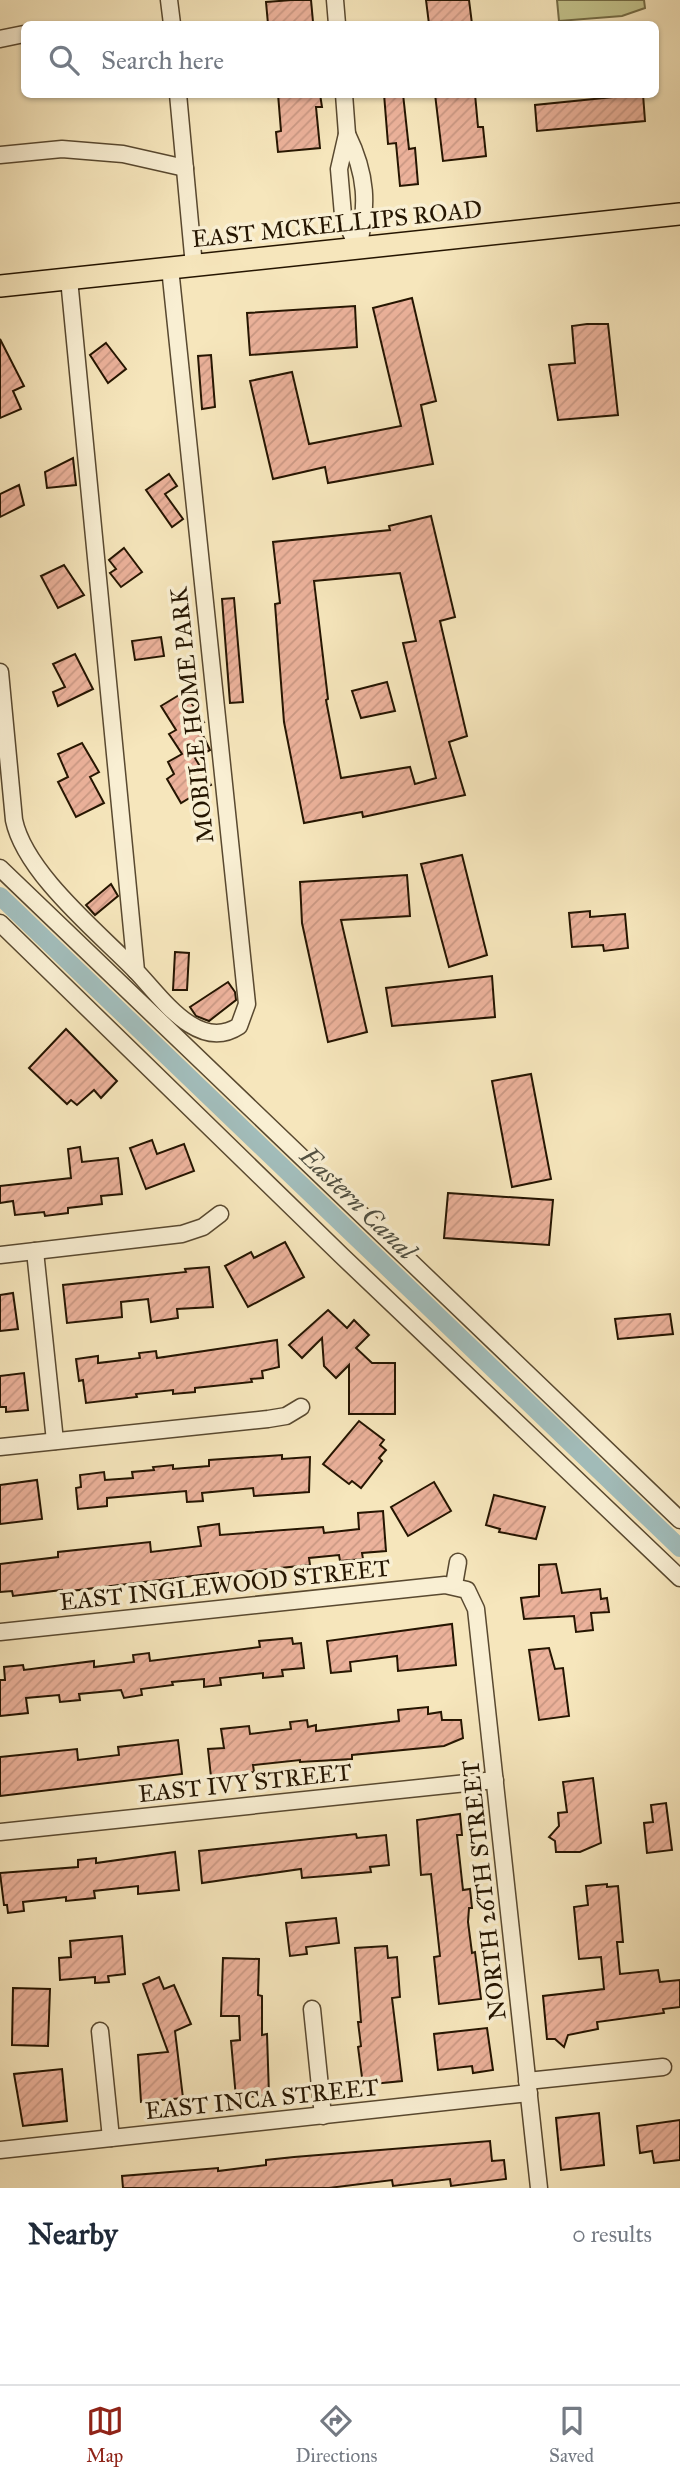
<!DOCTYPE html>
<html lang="en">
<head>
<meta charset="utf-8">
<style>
	body { margin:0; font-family:"IM FELL Great Primer",serif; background:#f6f6f7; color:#1f2937 }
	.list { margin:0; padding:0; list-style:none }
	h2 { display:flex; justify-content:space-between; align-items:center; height:91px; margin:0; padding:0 28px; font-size:30px }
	h2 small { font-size:23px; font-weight:400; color:#747a83 }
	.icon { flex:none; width:38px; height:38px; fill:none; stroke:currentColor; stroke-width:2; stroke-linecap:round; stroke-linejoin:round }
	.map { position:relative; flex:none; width:680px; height:2188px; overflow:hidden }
	.search { position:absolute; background:#fff; box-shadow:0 2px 5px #0004; left:21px; right:21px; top:21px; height:77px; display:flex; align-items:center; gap:18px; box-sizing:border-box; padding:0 24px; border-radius:10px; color:#747a83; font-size:26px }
	.sheet { height:196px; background:#fff }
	nav { display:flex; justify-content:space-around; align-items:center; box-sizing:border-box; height:98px; border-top:2px solid #e0e1e3; background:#fff; font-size:19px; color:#747a83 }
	nav a { display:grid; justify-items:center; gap:4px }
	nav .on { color:#8f2418 }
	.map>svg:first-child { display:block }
	.green { fill:#c3c38c; stroke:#746c46; stroke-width:2 }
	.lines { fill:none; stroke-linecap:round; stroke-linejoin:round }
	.canal { stroke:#a2bdbb; stroke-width:18 }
	.building { fill:url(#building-hatch); stroke:#251501; stroke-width:2; fill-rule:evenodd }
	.minor-casing { stroke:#594930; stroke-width:19 }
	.major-casing { stroke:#251501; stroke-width:24 }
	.minor { stroke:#f9efd3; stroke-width:16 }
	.major { stroke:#f6e6bc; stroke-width:21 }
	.labels { text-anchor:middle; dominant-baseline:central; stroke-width:7; stroke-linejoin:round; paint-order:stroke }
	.street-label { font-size:24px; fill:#251501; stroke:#f9efd3 }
	.water-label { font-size:26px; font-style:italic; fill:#515042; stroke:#f9efd3 }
</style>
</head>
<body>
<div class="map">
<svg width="680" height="2188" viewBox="0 0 680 2188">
	<defs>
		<pattern id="building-hatch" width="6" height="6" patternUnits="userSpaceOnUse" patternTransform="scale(1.75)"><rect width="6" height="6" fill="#ecb29b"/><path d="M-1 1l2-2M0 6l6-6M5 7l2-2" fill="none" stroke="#ca9884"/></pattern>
	</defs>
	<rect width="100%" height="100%" fill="#f6e6bc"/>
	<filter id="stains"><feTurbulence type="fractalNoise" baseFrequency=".00286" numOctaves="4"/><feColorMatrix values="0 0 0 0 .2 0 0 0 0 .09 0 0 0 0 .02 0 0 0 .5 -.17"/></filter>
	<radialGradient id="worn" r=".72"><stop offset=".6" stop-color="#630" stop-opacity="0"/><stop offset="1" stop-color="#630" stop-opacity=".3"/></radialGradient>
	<path class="green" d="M557 0H644L645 8 622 16 559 21Z"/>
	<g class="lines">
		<path class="canal" d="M0 896 680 1548"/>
	</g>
	<g class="building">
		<path d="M292 0H311L313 22 268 24 266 2Z"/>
		<path d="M426 0H469L472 24H429Z"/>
		<path d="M278 94H320L322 107H316L320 148 278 152 276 132 281 131Z"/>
		<path d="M384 94H403L409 149 415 148 418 184 400 186 396 143 388 144Z"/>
		<path d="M435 94H475L478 127H483L486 156 443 161Z"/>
		<path d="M643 94 645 121 537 131 535 105Z"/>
		<path d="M412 298 436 401 421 405 433 464 328 483 325 467 273 479 250 381 292 372 309 444 401 426 373 308Z"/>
		<path d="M355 306 357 347 250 355 247 313Z"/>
		<path d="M587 324H608L618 415 558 420 549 365 575 363 572 326Z"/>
		<path d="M0 339 24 386 13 391 21 409 0 418Z"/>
		<path d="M106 343 126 369 108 383 90 355Z"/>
		<path d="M211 355 215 407 202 409 198 356Z"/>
		<path d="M73 458 76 485 47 488 45 472Z"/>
		<path d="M169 474 177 486 165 494 183 519 172 527 146 490Z"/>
		<path d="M19 485 24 505 0 517V494Z"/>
		<path d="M431 516 455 617 440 621 467 736 449 742 465 795 363 817 362 812 304 823 284 722 275 604 280 603 273 542 390 530 389 526ZM400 573 416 641 403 643 436 778 415 784 410 767 341 778 326 700 328 699 314 581Z"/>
		<path d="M124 548 142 572 121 587 110 573 116 569 109 560Z"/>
		<path d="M64 565 84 595 58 608 41 576Z"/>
		<path d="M234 598 243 702 230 703 222 599Z"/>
		<path d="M161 637 164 656 135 660 132 641Z"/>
		<path d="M75 654 93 689 58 706 53 692 65 687 53 664Z"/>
		<path d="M387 682 395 711 361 718 352 691Z"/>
		<path d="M184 692 204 722 198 725 210 750 195 758 211 785 181 803 167 779 174 774 168 762 182 754 169 734 176 730 161 706Z"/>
		<path d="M82 743 99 772 90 777 104 803 76 817 58 782 68 777 58 754Z"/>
		<path d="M462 855 487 955 449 967 421 864Z"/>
		<path d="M407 875 410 916 341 920 367 1032 328 1042 302 923 300 882Z"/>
		<path d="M111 884 118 896 95 915 86 905Z"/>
		<path d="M590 911V917L625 914 628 948 604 951 603 945 572 947 569 913Z"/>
		<path d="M175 952 189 953 187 990H173Z"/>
		<path d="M492 976 495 1017 392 1026 386 988Z"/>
		<path d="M228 982 235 992 236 1000 209 1021 196 1016 190 1007Z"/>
		<path d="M66 1029 117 1081 101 1098 94 1090 77 1105 71 1100 67 1104 29 1068Z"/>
		<path d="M531 1074 551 1179 512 1187 492 1081Z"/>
		<path d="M152 1140 157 1154 184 1144 194 1171 146 1189 130 1148Z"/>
		<path d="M80 1147 82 1162 118 1158 122 1194 101 1196 102 1204 68 1208V1213L45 1216 44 1212 15 1215 13 1201 0 1203V1186L71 1178 68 1149Z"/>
		<path d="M448 1193 553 1200 549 1245 444 1238Z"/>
		<path d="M285 1242 304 1277 248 1307 225 1266 251 1252 254 1258Z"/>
		<path d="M209 1267 213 1307 177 1309 178 1318 151 1322 148 1299 121 1302 122 1317 67 1323 63 1285 186 1272 185 1269Z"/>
		<path d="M13 1293 18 1329 0 1331V1295Z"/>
		<path d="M328 1310 347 1328 354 1320 369 1335 356 1348 372 1363H395V1414H349V1365L336 1378 324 1366 322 1338 302 1358 289 1345Z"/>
		<path d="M670 1314 673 1334 618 1339 615 1319Z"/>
		<path d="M277 1340 279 1367 262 1371 263 1378 251 1379 252 1382 195 1388V1392L173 1394V1390L136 1394 137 1397 86 1403 83 1380 79 1381 76 1359 98 1356V1363L140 1358 139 1353 156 1351 157 1358Z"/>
		<path d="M24 1373 28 1410 6 1412V1407H0V1376Z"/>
		<path d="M359 1421 384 1440 380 1445 386 1450 379 1458 382 1461 361 1488 352 1481 349 1484 323 1464Z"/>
		<path d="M282 1455V1459L310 1457 309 1492 254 1496 253 1488 202 1493 203 1501 187 1502 186 1491 107 1498V1506L78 1509 76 1488 81 1487 80 1475 104 1472 105 1480 133 1478 132 1472 154 1470 153 1467 173 1465V1469L209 1466V1460Z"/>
		<path d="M37 1480 42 1519 0 1524V1485Z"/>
		<path d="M434 1482 451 1511 408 1536 391 1507Z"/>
		<path d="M494 1495 545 1507 536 1539 499 1532 500 1529 486 1525Z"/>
		<path d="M383 1511 386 1551 362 1553 363 1559 340 1561 339 1555 309 1558 310 1565 240 1572V1576L218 1579V1573L62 1592V1590L13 1596 12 1591 0 1592V1564L58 1557V1552L150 1542 151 1552 201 1546 198 1527 219 1524 220 1535 323 1527 324 1533 359 1529 358 1513Z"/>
		<path d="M556 1564 562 1593 600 1589 601 1599 607 1598 609 1612 591 1613 593 1630 576 1632 574 1616 524 1619 521 1598 539 1596V1565Z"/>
		<path d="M452 1624 456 1665 398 1671 397 1656 350 1662 351 1671 331 1673 327 1641Z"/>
		<path d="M292 1638 293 1644 301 1643 304 1668 282 1670 283 1676 263 1678V1673L220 1678 221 1685 204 1687V1679L172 1682 173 1685 141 1689 142 1695 124 1698 121 1690 79 1694 80 1700 60 1702 59 1695 26 1698 28 1713 0 1716V1680H5L4 1667 23 1665 24 1670 94 1661V1667L134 1662 133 1655 149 1653 150 1661 260 1647 259 1641Z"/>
		<path d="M549 1648 555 1669 563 1668 569 1716 539 1720 529 1650Z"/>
		<path d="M428 1707V1714L441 1712 442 1720H461L463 1738 444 1746 352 1755V1759L300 1762V1760L253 1765 254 1772 211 1777 208 1749 224 1748 221 1729 249 1726 250 1734 291 1729 290 1722 307 1720 308 1727 316 1725V1731L399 1721 398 1710Z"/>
		<path d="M178 1740 182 1774 0 1796V1757L77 1749 78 1760 119 1755 118 1747Z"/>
		<path d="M593 1778 601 1843 580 1852H556L555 1841 549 1837 559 1826 558 1813 567 1812 563 1782Z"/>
		<path d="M666 1803 672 1850 647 1853 644 1823 653 1822 651 1805Z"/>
		<path d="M460 1814 462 1835H457L463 1890 470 1889 472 1908H469L468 1922 472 1953 475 1952 481 1999 439 2004 434 1957 440 1956 431 1874 421 1875 417 1820Z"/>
		<path d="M356 1834 357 1838 386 1835 389 1865 370 1867 371 1872 338 1875 302 1878 301 1869 202 1883 199 1851Z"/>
		<path d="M175 1852 179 1890 138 1894V1886L94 1891 95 1898 66 1901V1897L23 1902 24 1911 8 1913 7 1905H4L0 1873 78 1867V1860L96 1858V1863Z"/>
		<path d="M607 1884V1887L618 1886 623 1942H617L620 1974 658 1970 660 1982 680 1980V2007L663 2009 664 2013 597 2022 598 2029 568 2035 564 2047 555 2039H547L543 1996 604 1989 601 1957 579 1959 574 1907 588 1905 586 1886Z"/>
		<path d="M336 1918 339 1943 306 1947 307 1954 290 1956 286 1923Z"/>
		<path d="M122 1936 125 1974 108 1976 109 1982 95 1983V1977L60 1980 59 1958 71 1957 70 1941Z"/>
		<path d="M387 1946 388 1958 397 1957 400 1997 392 1998 402 2081 363 2085 358 2047 361 2046 358 2022H361L355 1948Z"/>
		<path d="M223 1958 259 1959 258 1995 262 1996V2035L267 2034 269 2095 236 2098 231 2041 240 2040 239 2016H221Z"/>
		<path d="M159 1977 164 1989 174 1985 191 2024 175 2031 183 2098 141 2102 138 2055 168 2052 143 1984Z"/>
		<path d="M13 1988 50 1989 48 2046 12 2045Z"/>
		<path d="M487 2028 493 2070 473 2073 472 2066 438 2070 434 2034Z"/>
		<path d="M62 2069 67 2121 23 2126 14 2074Z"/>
		<path d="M599 2113 604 2165 561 2170 556 2118Z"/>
		<path d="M680 2120V2160L654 2163 652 2151 640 2153 637 2126Z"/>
		<path d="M490 2141 492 2161 504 2160 506 2179 451 2186 450 2179 393 2186 392 2180 329 2188H123L122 2176 218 2168V2171L266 2165V2160L294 2157Z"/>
	</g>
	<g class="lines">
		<g class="minor-casing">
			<g id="minor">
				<path d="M169 0 172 24"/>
				<path d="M335 0 337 24"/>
				<path d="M0 39 24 34"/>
				<path d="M178 94 194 266"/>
				<path d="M344 94 347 134 339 169 343 215 358 248"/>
				<path d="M347 134C367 175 368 205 358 248"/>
				<path d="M0 155 62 149 123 154 185 168"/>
				<path d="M69 279 136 971C161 997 198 1053 239 1026L247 1004 170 268"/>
				<path d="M0 672 14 820C25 873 98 932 136 971"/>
				<path d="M0 868 680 1520"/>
				<path d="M0 923 342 1256 680 1578"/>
				<path d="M35 1251 55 1441"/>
				<path d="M0 1255 182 1234 203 1227 220 1214"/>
				<path d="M0 1447 268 1419 286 1416 301 1407"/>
				<path d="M454 1585 458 1562"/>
				<path d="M0 1632 445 1585 467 1590 476 1609 539 2188"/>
				<path d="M0 1832 495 1780"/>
				<path d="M312 2009 323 2116"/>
				<path d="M100 2031 111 2138"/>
				<path d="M527 2081 663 2067"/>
				<path d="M0 2150 529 2093"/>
			</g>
		</g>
		<g class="major-casing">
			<path id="major" d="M0 286 680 214"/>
		</g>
		<use href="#minor" class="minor"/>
		<use href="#major" class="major"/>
	</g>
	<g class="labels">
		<g class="street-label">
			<text transform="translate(337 224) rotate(-6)">EAST MCKELLIPS ROAD</text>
			<text transform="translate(192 715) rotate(-96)">MOBILE HOME PARK</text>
			<text transform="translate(225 1585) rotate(-6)">EAST INGLEWOOD STREET</text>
			<text transform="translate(245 1783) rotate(-6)">EAST IVY STREET</text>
			<text transform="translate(484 1890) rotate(-96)">NORTH 26TH STREET</text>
			<text transform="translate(262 2099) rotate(-6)">EAST INCA STREET</text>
		</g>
		<g class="water-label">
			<text transform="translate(358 1203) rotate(44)">Eastern Canal</text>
		</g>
	</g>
	<rect width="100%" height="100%" filter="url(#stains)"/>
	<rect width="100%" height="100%" fill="url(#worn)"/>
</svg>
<div class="search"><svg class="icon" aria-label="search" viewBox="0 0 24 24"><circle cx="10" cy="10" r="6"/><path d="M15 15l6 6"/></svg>Search here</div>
</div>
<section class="sheet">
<h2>Nearby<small>0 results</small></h2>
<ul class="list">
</ul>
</section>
<nav>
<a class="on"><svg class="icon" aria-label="map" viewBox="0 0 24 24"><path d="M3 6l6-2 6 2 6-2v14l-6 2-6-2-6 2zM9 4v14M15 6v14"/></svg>Map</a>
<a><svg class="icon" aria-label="directions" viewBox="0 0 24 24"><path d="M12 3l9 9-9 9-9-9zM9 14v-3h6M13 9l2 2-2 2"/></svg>Directions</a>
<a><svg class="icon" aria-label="saved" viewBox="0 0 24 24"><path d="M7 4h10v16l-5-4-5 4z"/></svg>Saved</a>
</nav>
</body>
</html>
